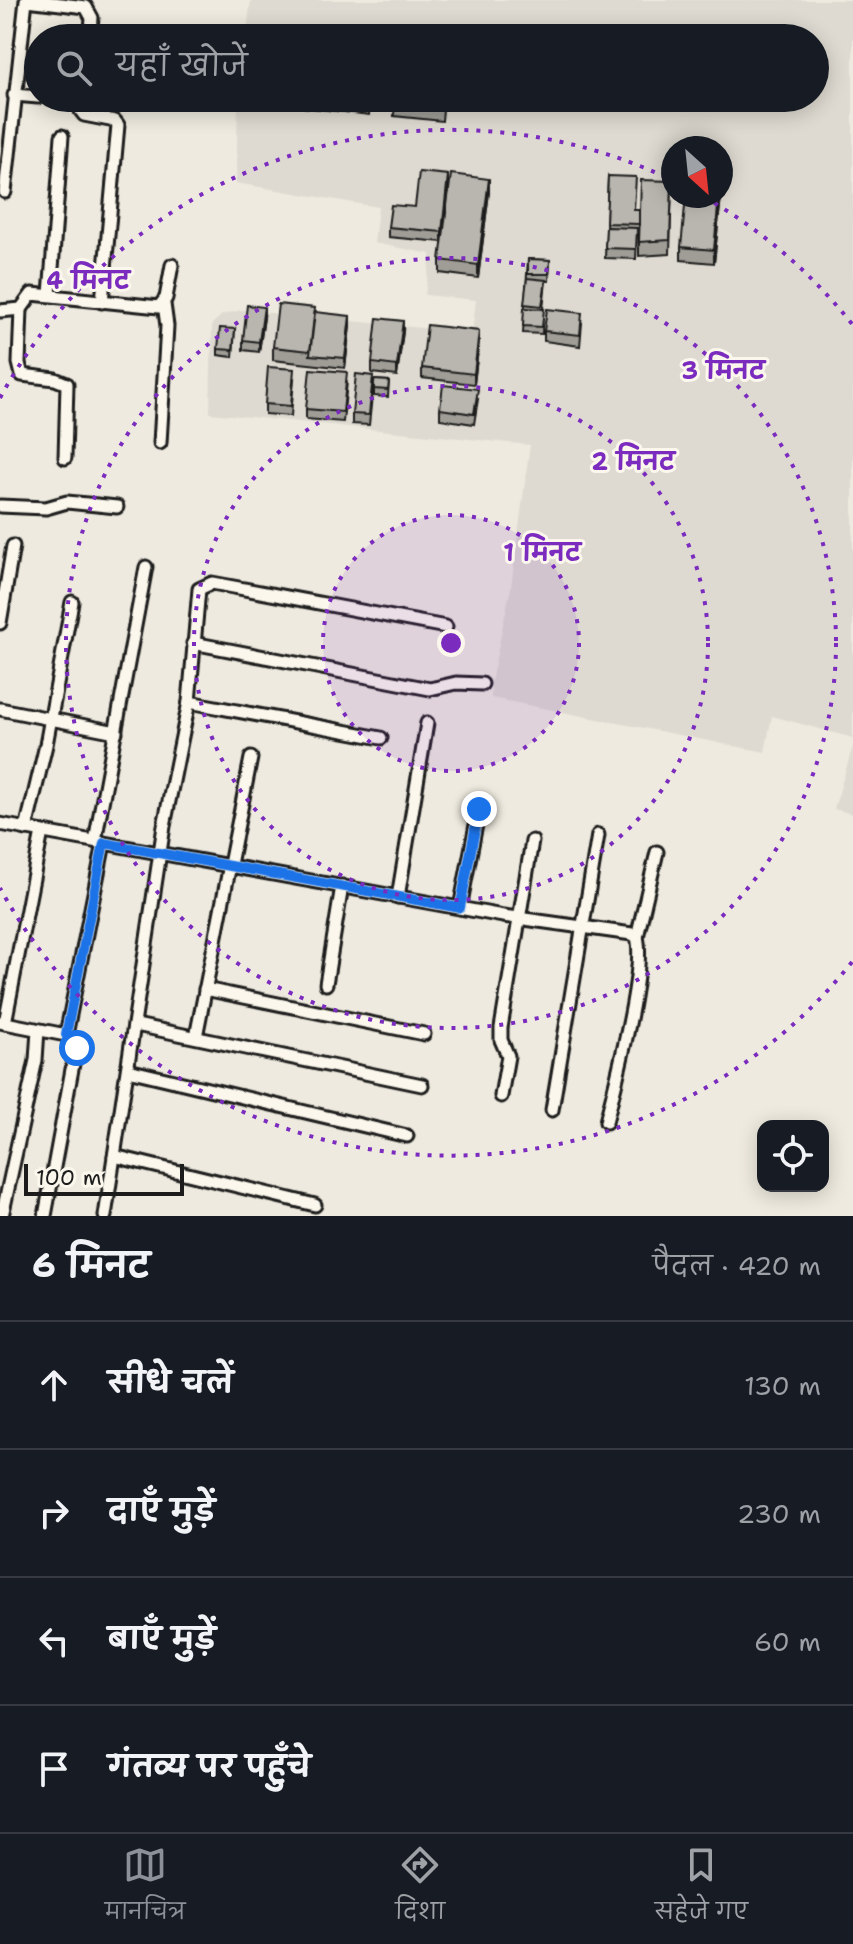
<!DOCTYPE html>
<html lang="hi">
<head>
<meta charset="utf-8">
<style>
	body { margin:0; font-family:"Shantell Sans","Playpen Sans Deva",sans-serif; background:#242831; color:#f1f3f6 }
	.controls { position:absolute; right:24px; bottom:24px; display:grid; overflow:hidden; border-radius:16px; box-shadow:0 4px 20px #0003 }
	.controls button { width:72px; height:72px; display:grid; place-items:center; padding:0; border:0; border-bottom:2px solid #363941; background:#171b24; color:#f1f3f6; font:40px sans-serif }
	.compass { position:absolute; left:661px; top:136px; width:72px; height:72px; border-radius:50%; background:#171b24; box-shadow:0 4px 20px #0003; rotate:153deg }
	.scale { position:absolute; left:24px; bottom:20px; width:160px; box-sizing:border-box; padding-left:8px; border:4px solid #1c1c1c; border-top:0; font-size:22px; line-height:28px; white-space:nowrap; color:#1c1c1c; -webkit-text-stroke:6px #fbf7ec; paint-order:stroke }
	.stop { position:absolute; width:24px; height:24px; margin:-18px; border:6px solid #1a73e8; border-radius:50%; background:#fff }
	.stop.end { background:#1a73e8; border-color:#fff; box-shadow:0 2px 8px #0008 }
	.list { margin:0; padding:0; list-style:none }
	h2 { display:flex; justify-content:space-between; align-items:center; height:104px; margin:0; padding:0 32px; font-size:34px }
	h2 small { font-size:26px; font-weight:400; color:#9ea1a6 }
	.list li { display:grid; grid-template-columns:52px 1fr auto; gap:24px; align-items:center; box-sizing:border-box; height:128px; padding:0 32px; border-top:2px solid #363941 }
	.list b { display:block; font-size:30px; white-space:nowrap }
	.list em { font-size:26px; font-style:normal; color:#9ea1a6 }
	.icon { flex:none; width:44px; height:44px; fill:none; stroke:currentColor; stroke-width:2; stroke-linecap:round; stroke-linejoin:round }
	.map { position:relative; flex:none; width:853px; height:1216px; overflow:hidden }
	.search { position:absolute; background:#171b24; box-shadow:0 4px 20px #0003; left:24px; right:24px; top:24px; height:88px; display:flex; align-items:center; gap:20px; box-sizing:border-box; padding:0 28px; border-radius:44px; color:#9ea1a6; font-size:30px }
	.sheet { height:616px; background:#171b24 }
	nav { display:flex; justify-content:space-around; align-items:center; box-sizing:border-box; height:112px; border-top:2px solid #363941; background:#171b24; font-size:22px; color:#9ea1a6 }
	nav a { display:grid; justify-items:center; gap:4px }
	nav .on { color:#8c9099 }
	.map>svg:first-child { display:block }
	.built { fill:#dedad1; fill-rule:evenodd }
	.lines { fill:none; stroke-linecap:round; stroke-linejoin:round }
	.street-casing { stroke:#1c1c1c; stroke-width:17 }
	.street { stroke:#fbf7ec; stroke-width:11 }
	.wall { fill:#9f9d96; stroke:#1c1c1c; stroke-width:2 }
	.shaded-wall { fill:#827f7a; stroke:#1c1c1c; stroke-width:2 }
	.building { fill:#b9b6af; stroke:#1c1c1c; stroke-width:2 }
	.route { stroke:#1a73e8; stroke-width:10 }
	.ring { fill:none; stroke:#7b2cbf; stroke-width:4; stroke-dasharray:4 8 }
	.centre { fill:#7b2cbf; stroke:#fbf7ec; stroke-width:4 }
	.ring-label { font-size:24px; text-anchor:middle; font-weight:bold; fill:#7b2cbf; stroke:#fbf7ec; stroke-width:6; stroke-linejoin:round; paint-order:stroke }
</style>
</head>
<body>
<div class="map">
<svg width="853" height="1216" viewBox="0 0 853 1216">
	<rect width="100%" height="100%" fill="#eeeadf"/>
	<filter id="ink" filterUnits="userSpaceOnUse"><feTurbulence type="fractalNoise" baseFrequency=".0125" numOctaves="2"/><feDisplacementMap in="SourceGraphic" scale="16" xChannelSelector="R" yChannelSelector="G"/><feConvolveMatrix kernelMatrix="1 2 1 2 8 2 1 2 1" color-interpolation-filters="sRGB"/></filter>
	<g filter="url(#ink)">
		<g class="built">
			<path d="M251 0H853V738L772 716 765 752 491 698V682L511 587 530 445 210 413 212 324 222 315 241 310 472 333 476 300 425 295 431 254 374 243 378 207 236 183 238 98H815V38H246ZM673 148H721V196H673Z"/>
			<path d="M853 746V814L834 809Z"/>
		</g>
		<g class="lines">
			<g class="street-casing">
				<g id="street">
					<path d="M27 0 86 7 92 18 90 38"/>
					<path d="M14 95 38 97"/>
					<path d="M50 98 82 101"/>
					<path d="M82 98 81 111 84 115 115 121 118 125 102 302"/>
					<path d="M5 192 26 0"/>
					<path d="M50 295 62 136"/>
					<path d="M21 309 19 363 22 375 55 379 67 384 65 458"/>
					<path d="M0 311 21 309 32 294 159 307 166 298 172 265"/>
					<path d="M160 443 167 326 164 304"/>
					<path d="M0 506 46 508 67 502 117 507"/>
					<path d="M0 623 13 546"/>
					<path d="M193 643 430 689 456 683 482 684"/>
					<path d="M189 702 381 738"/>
					<path d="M0 709 116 732"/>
					<path d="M0 824 503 916 632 934 637 937C646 969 615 1085 606 1122"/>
					<path d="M26 829 46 745 72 602"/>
					<path d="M95 841 146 567"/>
					<path d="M398 897 427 723"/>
					<path d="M460 908 479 809"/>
					<path d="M637 937 657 852"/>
					<path d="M326 984 342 886"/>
					<path d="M205 989 424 1034"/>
					<path d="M0 1022 66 1035 77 1042 45 1216"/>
					<path d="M5 1023 42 832"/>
					<path d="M136 1025 422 1085"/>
					<path d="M66 1035 104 843"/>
					<path d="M196 1037 251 758"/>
					<path d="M128 1070 407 1136"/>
					<path d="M501 1096 508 1056 501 1040V1028L532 841"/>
					<path d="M552 1110 598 835"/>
					<path d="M114 1156 315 1205"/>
					<path d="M2 1216 36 1060 38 1030"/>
					<path d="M105 1216 164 826 189 702 199 589 212 583 446 627"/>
				</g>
			</g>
			<use href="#street" class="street"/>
		</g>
		<g class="wall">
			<path d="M251 98H371L369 115 251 101Z"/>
			<path d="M395 98H444L442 121 394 116Z"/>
			<path d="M608 176 635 210H639L672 181 670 254 639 256V221V234H637L636 259 605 258Z"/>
			<path d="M448 185 442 242 388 237V227Z"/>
			<path d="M489 192 478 278 440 273V260Z"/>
			<path d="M721 196 714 263 681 260V247Z"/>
			<path d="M528 259 550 260 549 281H546L543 309 542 334 523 333Z"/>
			<path d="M315 312 350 326 345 368 273 360V347Z"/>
			<path d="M264 317 259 352 243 350V340Z"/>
			<path d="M582 323 580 346 544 341V331Z"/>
			<path d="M235 329 233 357 218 355V349Z"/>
			<path d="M403 331 397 376 372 373V363Z"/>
			<path d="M479 341 474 384 422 378V368Z"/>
			<path d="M294 379 291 416 265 414V404Z"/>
			<path d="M374 380 389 381 388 397 374 396Z"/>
			<path d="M347 382 343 422 306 419V409Z"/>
			<path d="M373 386 369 425 352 424V414Z"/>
			<path d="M478 399 474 424 440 419V409Z"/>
		</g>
		<g class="shaded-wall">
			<path d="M448 175V185L442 242V232Z"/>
			<path d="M489 179V192L478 278V265Z"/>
			<path d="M719 196H721L714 263V250Z"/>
			<path d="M264 307V317L259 352V342Z"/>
			<path d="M350 316V326L345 368V358Z"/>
			<path d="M403 321V331L397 376V366Z"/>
			<path d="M479 331V341L474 384V374Z"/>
		</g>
		<g class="building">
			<path d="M258 34 293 38H257Z"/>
			<path d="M336 98H370L369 102Z"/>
			<path d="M395 98H443L442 107 394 103Z"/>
			<path d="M419 172 448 175 442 232 388 227 391 205 415 207Z"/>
			<path d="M451 174 489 179 478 265 440 260Z"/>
			<path d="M608 176 636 177 634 210H639V224L606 223Z"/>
			<path d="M641 180 672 181 670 240 639 242Z"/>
			<path d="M686 196H719L714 250 681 247Z"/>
			<path d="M606 227 637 228 636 249 605 248Z"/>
			<path d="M528 259 550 260 549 274H528Z"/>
			<path d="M527 278 546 280 542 306 524 304Z"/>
			<path d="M278 304 315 308 310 351 273 347Z"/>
			<path d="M247 305 264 307 259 342 243 340Z"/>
			<path d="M524 308 544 309 542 327 523 326Z"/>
			<path d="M547 309 582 313 580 335 544 331Z"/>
			<path d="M315 312 350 316 345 358 310 355Z"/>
			<path d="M377 318 403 321 397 366 372 363Z"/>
			<path d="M427 325 479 331 474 374 422 368Z"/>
			<path d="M220 328 235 329 233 350 218 349Z"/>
			<path d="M268 367 294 369 291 406 265 404Z"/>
			<path d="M310 369 347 372 343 412 306 409Z"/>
			<path d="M356 374 373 376 369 415 352 414Z"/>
			<path d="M374 380 389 381 388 390 374 389Z"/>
			<path d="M443 385 478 389 474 414 440 409Z"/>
		</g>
	</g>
	<g class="lines" filter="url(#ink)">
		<path class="route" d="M77 1048V1042L66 1035 104 843 460 908 479 809"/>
	</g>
	<circle cx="451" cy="643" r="128" fill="#7b2cbf" fill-opacity=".12"/>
	<g class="ring">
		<circle cx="451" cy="643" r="128"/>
		<circle cx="451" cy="643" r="257"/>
		<circle cx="451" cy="643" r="385"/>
		<path d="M852 962A513 513 0 0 1 0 888M0 398A513 513 0 0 1 672 180M704 197A513 513 0 0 1 852 324"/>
	</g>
	<circle cx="451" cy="643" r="12" class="centre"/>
	<g class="ring-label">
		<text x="88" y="289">4 मिनट</text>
		<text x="723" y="379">3 मिनट</text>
		<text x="633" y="470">2 मिनट</text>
		<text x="542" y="561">1 मिनट</text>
	</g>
</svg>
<div class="controls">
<button><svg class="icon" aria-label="locate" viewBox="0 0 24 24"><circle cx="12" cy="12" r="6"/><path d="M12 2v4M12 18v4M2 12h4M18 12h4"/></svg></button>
</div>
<svg class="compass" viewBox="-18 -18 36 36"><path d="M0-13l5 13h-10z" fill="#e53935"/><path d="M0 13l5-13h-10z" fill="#9ea1a6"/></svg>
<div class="scale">100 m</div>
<div class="stop" style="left:77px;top:1048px"></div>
<div class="stop end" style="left:479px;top:809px"></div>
<div class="search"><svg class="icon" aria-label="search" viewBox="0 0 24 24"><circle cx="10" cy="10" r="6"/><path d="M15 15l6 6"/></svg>यहाँ खोजें</div>
</div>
<section class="sheet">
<h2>6 मिनट<small>पैदल · 420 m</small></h2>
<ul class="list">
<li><svg class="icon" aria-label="ahead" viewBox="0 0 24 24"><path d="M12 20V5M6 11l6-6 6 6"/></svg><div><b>सीधे चलें</b></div><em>130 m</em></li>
<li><svg class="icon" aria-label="right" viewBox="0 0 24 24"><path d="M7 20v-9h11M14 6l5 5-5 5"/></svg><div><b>दाएँ मुड़ें</b></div><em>230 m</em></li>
<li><svg class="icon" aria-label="left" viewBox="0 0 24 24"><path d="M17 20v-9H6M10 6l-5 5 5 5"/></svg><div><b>बाएँ मुड़ें</b></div><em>60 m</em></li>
<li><svg class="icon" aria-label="arrive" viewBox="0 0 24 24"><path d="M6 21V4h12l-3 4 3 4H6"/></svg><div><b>गंतव्य पर पहुँचे</b></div></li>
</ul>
</section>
<nav>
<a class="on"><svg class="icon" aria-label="map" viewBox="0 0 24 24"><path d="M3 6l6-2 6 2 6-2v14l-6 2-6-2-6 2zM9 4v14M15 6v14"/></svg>मानचित्र</a>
<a><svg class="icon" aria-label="directions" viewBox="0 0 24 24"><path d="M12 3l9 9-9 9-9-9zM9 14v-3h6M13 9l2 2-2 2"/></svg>दिशा</a>
<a><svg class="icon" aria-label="saved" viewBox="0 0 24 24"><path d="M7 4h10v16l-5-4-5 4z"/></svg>सहेजे गए</a>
</nav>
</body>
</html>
